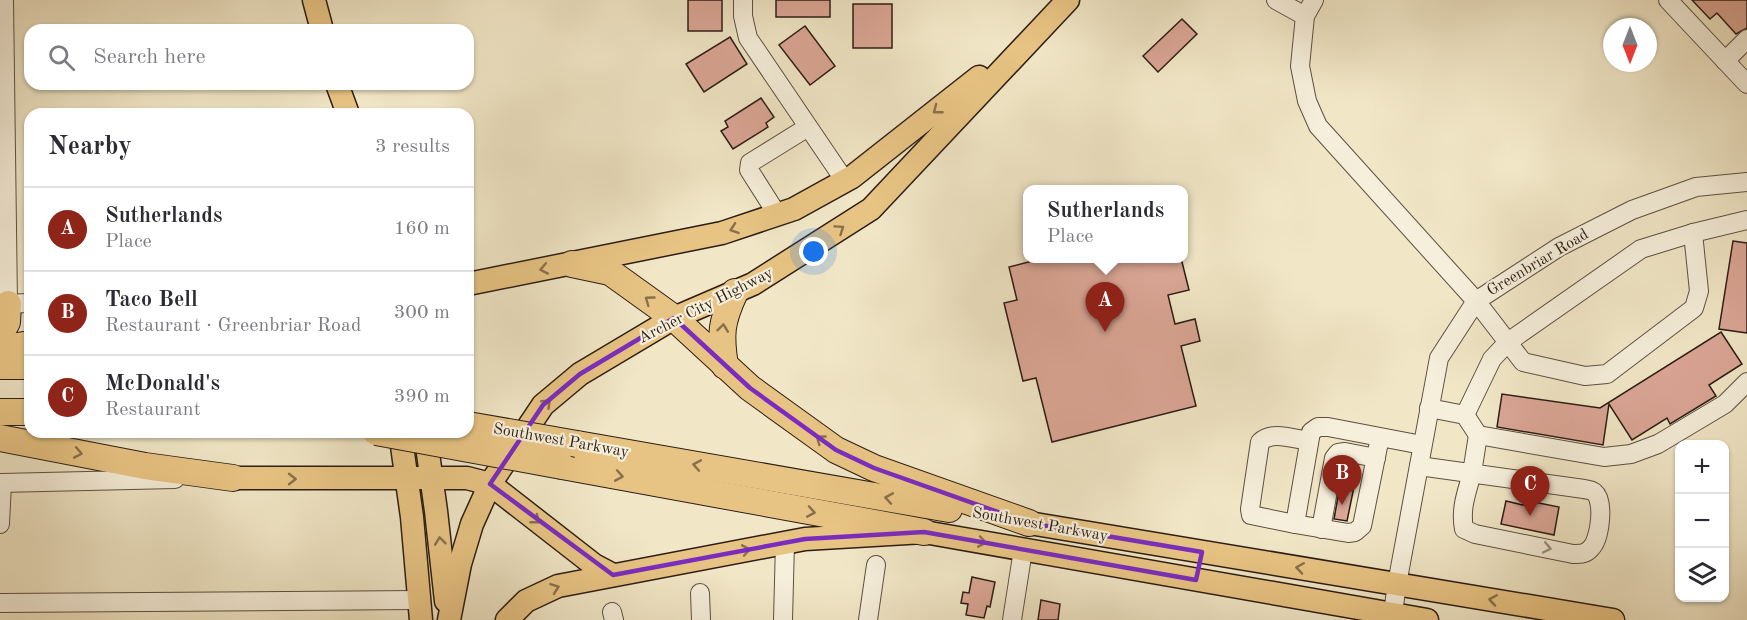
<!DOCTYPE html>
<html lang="en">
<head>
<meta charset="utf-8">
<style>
	body { margin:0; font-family:"Old Standard TT",serif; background:#f2f2f3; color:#2b2b33 }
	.controls { position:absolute; right:18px; bottom:18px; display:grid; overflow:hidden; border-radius:12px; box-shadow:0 2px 4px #0004 }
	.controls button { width:54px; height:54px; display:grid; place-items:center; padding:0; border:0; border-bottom:2px solid #e1e1e2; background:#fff; color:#2b2b33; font:30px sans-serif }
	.compass { position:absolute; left:1603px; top:18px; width:54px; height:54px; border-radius:50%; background:#fff; box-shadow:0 2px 4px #0004; rotate:180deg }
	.you { position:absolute; left:814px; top:252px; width:21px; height:21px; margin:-15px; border:4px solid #fff; border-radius:50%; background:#1a73e8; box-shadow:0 0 0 9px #1a73e833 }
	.badge { display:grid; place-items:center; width:39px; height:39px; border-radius:50%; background:#8f2418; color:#fff; font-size:20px; font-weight:700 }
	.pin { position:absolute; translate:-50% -50px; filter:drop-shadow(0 2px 3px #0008) }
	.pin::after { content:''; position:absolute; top:32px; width:21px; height:18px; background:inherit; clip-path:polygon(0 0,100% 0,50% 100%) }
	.popup { position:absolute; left:1023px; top:185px; width:165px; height:78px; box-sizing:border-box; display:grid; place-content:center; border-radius:12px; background:#fff; filter:drop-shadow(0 2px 4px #0005); font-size:20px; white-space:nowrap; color:#7c7c81 }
	.popup b { font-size:22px; color:#2b2b33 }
	.popup::after { content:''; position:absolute; left:50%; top:100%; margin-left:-12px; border:12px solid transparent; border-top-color:#fff }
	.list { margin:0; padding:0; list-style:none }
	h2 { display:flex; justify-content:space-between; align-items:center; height:78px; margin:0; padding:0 24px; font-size:26px }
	h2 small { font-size:20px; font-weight:400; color:#7c7c81 }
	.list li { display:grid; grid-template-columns:39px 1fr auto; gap:18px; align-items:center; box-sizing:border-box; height:84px; padding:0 24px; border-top:2px solid #e1e1e2 }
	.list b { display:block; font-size:22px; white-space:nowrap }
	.list p { margin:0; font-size:20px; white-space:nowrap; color:#7c7c81 }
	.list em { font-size:20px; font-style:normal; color:#7c7c81 }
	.icon { flex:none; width:33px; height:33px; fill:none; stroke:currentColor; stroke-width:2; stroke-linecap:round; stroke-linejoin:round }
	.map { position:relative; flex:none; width:1747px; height:620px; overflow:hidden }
	.search { position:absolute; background:#fff; box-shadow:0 2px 4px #0004; left:24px; top:24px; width:450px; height:66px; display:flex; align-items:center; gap:15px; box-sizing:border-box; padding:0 21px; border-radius:18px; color:#7c7c81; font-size:22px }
	.panel { position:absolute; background:#fff; box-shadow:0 2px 4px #0004; left:24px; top:108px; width:450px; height:330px; border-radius:18px }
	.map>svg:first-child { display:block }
	.building { fill:#dba696; stroke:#2c1d14; stroke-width:1.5 }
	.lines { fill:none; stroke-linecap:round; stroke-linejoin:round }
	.minor-casing { stroke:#5d5041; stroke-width:20 }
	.major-casing { stroke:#2c1d14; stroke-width:25 }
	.highway-casing { stroke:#2c1d14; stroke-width:28 }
	.minor { stroke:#f6efdb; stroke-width:18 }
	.major { stroke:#e8c484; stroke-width:22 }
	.highway { stroke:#e8c484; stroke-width:26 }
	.highway-bridge-casing { stroke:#2c1d14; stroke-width:28; stroke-linecap:butt }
	.highway-bridge { stroke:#e8c484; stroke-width:26 }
	.oneway { stroke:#8a704c }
	.oneway2 { stroke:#9b9081 }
	.marked { fill:none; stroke:#7b2cbf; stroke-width:4.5; stroke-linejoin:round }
	.labels { text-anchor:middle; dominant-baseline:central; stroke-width:4.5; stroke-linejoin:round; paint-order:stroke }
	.street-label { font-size:16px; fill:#2c1d14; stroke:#f6efdb }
</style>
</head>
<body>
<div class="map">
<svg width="1747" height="620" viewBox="0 0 1747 620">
	<rect width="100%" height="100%" fill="#f1e7c7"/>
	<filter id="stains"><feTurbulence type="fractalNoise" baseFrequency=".00333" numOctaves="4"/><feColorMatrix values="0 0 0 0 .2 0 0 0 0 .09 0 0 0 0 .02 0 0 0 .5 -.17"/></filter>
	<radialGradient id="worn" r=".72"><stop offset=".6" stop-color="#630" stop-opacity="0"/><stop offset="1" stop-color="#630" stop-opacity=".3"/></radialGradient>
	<g class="building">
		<rect x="688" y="0" width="34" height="31"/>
		<rect x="776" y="0" width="54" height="17"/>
		<path d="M1692 0H1747V28L1736 34 1717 13 1710 19Z"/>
		<rect x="853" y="4" width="39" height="44"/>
		<path d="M1182 19 1197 34 1158 72 1143 56Z"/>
		<path d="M805 26 835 66 810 85 779 45Z"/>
		<path d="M730 37 747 64 704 92 686 64Z"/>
		<path d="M761 98 774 117 766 123 768 127 733 149 721 131 728 127 725 121Z"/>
		<path d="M1733 241 1747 243V333L1719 329Z"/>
		<path d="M1044 258H1181L1189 290 1168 295 1175 324 1195 319 1200 341 1181 346 1196 406 1052 442 1036 378 1023 381 1004 303 1017 300 1009 267Z"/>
		<path d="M1721 332 1742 364 1709 385 1716 396 1670 424 1667 418 1632 440 1609 404 1603 445 1497 427 1502 394 1600 408Z"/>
		<path d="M1341 480 1355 482 1347 521 1334 519Z"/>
		<path d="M1524 500 1559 507 1554 535 1501 524 1506 501 1523 505Z"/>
		<path d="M972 577 995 582 990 607 987 606 984 618 966 615 968 604 961 603 963 592 969 593Z"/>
		<path d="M1041 600 1060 604 1058 620H1038Z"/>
	</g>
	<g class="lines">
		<g class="minor-casing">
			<g id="minor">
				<path d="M4 0 8 304"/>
				<path d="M743 0V16L748 38 845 181"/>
				<path d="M1276 0 1305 16"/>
				<path d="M1314 0 1305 16 1300 66 1307 101 1318 126 1476 301 1523 362 1585 376 1607 374 1694 308 1699 291 1693 233"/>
				<path d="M1668 0 1747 84"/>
				<path d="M1725 61 1747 39"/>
				<path d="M777 214 749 170 750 163 808 127"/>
				<path d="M0 304 30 303"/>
				<path d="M1465 415 1492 359 1508 342 1641 249 1693 233 1747 220"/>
				<path d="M1478 435 1604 457 1631 454 1658 444 1725 404 1747 382"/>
				<path d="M1380 437 1362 526 1355 532 1348 533 1295 524 1311 432 1318 427H1328L1422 445"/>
				<path d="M1419 466 1584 489C1588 490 1591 490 1594 492 1605 501 1600 539 1591 548 1586 554 1581 554 1573 554L1475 534 1464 529C1460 508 1467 492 1472 473 1474 461 1476 448 1478 435L1465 415 1429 408"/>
				<path d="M0 483 175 479"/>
				<path d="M0 524 2 483"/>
				<path d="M1295 524 1251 515 1250 509 1260 442C1273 430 1293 439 1309 441"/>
				<path d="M1321 529 1334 458 1338 453 1345 452 1376 458"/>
				<path d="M700 593 701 620"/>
				<path d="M0 603 419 600"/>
				<path d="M612 612 614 620"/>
				<path d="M783 620 785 543"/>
				<path d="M868 620 876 565"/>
				<path d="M1012 620 1023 550"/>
				<path d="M1392 620 1397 584 1439 358 1476 301 1559 247 1632 210 1696 187 1747 182"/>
			</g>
		</g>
		<g class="major-casing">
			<g id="major">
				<path d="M314 0 322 30"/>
				<path d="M337 84 348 114"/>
				<path d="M468 284 722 233 794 209 852 177 979 77"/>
				<path d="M400 432 412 517 421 620"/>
				<path d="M425 432 436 511 446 601"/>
				<path d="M233 478H467L490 484 594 565 613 575"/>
				<path d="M1029 523 1613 620"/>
				<path d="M449 620 460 564 472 524 490 484 543 405 580 374 674 318 753 284 871 209 1068 0"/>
				<path d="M507 620 526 601 558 586 805 539 924 532 1427 620"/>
			</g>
		</g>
		<g class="highway-casing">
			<g id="highway">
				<path d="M572 264 610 272 674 318 750 388 836 450 874 468 1029 523"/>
				<path d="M0 335 7 322 8 304"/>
				<path d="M0 349 30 344"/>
				<path d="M0 366H30"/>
				<path d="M725 366C720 334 721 322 735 292"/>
				<path d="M0 412H30"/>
				<path d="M0 438 145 466 233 478"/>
				<path d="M577 444 949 509"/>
				<path d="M562 466 924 532"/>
			</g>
		</g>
		<use href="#minor" class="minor"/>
		<use href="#major" class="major"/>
		<use href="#highway" class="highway"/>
		<g class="highway-bridge-casing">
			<g id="highway-bridge">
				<path d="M468 425 577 444"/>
				<path d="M376 432 562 466"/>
			</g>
		</g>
		<use href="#highway-bridge" class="highway-bridge"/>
	</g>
	<defs><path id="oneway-chevron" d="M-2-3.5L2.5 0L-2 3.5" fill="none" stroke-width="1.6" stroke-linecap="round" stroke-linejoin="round" transform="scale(1.5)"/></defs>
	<g class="oneway">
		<use href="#oneway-chevron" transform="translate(937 110) rotate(142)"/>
		<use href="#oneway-chevron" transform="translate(734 229) rotate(161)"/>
		<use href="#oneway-chevron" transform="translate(840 229) rotate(-34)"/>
		<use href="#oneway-chevron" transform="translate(544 269) rotate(169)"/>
		<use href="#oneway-chevron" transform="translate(649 300) rotate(-144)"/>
		<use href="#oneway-chevron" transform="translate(723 328) rotate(-83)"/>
		<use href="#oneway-chevron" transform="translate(547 403) rotate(-44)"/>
		<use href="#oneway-chevron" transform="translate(820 439) rotate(-144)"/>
		<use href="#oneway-chevron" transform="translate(78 453) rotate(11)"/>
		<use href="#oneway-chevron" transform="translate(697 465) rotate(-170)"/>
		<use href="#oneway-chevron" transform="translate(619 476) rotate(10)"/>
		<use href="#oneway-chevron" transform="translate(292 479)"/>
		<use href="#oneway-chevron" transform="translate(889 498) rotate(-170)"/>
		<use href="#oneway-chevron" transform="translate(811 512) rotate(10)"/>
		<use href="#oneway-chevron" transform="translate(536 520) rotate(38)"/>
		<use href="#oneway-chevron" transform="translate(440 541) rotate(-97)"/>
		<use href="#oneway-chevron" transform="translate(982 542) rotate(10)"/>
		<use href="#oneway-chevron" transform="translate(746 550) rotate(-10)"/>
		<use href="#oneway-chevron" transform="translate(1300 568) rotate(-171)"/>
		<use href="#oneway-chevron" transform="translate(555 588) rotate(-20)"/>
		<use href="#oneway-chevron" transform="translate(1493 600) rotate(-171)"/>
	</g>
	<use class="oneway2" href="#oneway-chevron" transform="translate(1547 548) rotate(12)"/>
	<path class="marked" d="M674 318 750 388 836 450 874 468 1029 523 1202 552 1196 580 924 532 805 539 613 575 490 484 543 405 580 374Z"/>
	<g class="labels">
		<g class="street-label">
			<text transform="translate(1538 263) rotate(-31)">Greenbriar Road</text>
			<text transform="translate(706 306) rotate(-27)">Archer City Highway</text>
			<text transform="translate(561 441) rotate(10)">Southwest Parkway</text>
			<text transform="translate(1040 525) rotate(10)">Southwest Parkway</text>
		</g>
	</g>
	<rect width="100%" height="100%" filter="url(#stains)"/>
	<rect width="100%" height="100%" fill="url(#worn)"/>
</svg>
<div class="controls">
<button>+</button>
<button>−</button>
<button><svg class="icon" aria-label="layers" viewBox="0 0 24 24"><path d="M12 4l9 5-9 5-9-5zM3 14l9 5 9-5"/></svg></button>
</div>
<svg class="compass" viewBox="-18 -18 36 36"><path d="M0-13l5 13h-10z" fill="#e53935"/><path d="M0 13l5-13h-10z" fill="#7c7c81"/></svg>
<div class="you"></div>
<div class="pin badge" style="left:1105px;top:332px">A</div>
<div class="popup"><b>Sutherlands</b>Place</div>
<div class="pin badge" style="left:1342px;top:505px">B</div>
<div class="pin badge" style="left:1530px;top:516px">C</div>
<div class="search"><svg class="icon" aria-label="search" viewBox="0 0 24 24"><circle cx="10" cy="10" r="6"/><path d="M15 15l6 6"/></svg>Search here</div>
<section class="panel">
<h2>Nearby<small>3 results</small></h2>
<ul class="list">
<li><span class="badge">A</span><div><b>Sutherlands</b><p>Place</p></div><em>160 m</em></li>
<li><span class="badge">B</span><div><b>Taco Bell</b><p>Restaurant · Greenbriar Road</p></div><em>300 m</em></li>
<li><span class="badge">C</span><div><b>McDonald's</b><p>Restaurant</p></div><em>390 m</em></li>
</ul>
</section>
</div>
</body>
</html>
